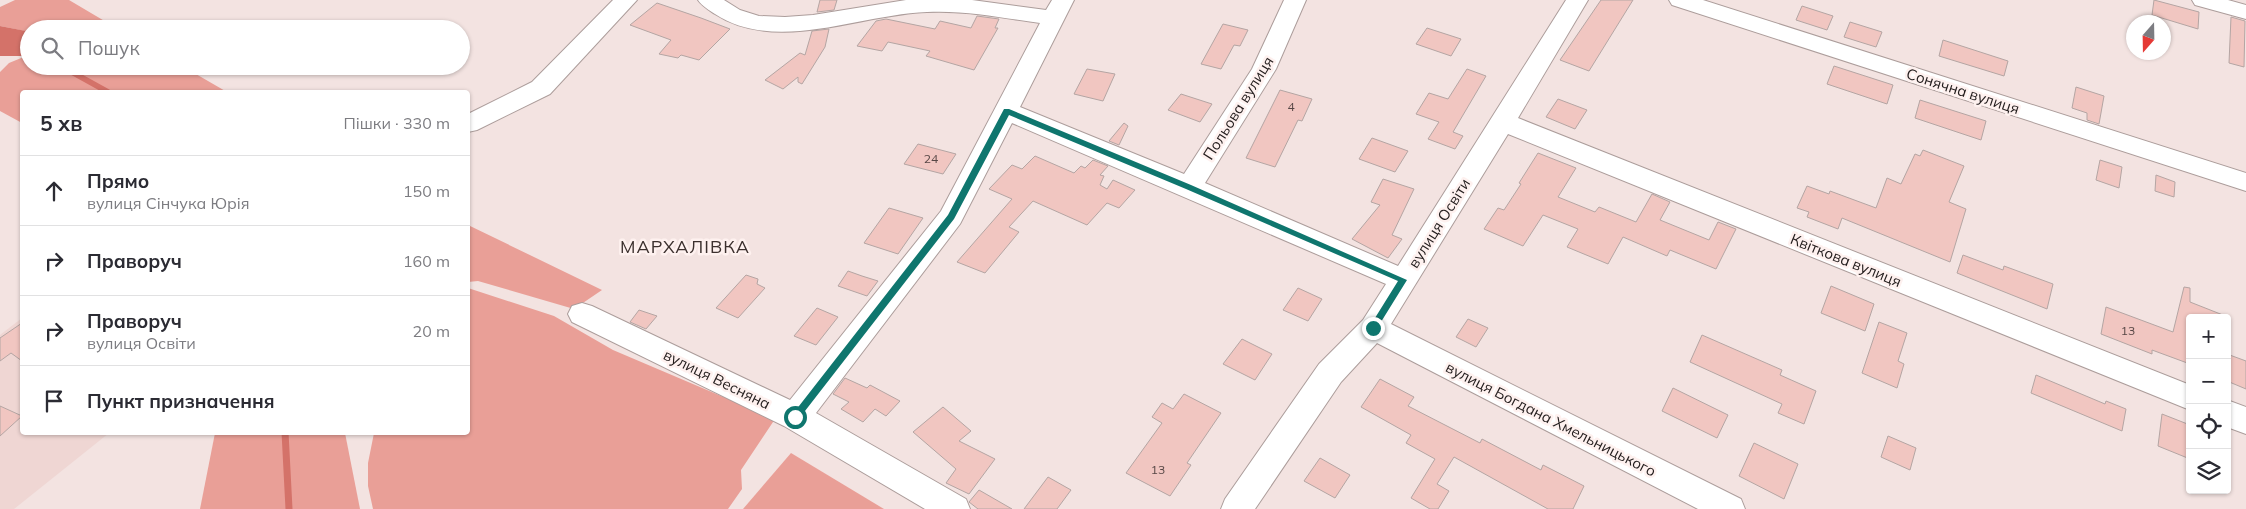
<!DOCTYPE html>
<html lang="uk">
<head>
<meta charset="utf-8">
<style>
	body { margin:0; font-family:Mulish,sans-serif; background:#f7f7f7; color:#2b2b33 }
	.controls { position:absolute; right:15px; bottom:15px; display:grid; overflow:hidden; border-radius:5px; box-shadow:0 1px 4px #0004 }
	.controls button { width:45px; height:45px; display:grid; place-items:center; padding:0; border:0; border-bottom:1px solid #e1e1e2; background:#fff; color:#2b2b33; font:25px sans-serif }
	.compass { position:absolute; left:2126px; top:15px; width:45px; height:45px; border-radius:50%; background:#fff; box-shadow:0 1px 4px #0004; rotate:200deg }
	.stop { position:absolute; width:15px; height:15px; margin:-11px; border:4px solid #0f766e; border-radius:50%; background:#fff }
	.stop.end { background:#0f766e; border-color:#fff; box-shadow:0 1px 5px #0008 }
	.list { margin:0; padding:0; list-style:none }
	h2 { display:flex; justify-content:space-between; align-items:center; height:65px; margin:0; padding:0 20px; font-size:21px }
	h2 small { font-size:16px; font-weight:400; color:#7c7c81 }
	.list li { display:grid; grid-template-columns:32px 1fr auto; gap:15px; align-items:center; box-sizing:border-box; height:70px; padding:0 20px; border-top:1px solid #e1e1e2 }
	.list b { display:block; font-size:19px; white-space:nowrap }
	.list p { margin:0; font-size:16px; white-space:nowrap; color:#7c7c81 }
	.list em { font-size:16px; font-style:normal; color:#7c7c81 }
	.icon { flex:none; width:28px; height:28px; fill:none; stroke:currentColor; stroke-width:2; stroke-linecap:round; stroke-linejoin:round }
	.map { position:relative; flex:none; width:2246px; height:509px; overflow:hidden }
	.search { position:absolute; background:#fff; box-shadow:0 1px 4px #0004; left:20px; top:20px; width:450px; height:55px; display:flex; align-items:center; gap:12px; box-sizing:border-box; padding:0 18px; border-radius:28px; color:#7c7c81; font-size:19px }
	.panel { position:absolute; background:#fff; box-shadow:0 1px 4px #0004; left:20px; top:90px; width:450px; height:345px; border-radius:5px }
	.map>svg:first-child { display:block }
	.built { fill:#efd6d3 }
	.green { fill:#e99f97 }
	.water { fill:#d47269 }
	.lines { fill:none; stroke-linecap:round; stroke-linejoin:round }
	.stream-far1 { stroke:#d47269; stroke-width:5.5 }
	.stream { stroke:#d47269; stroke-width:7 }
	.building { fill:#f1c6c1; stroke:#b4a5a3 }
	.minor-casing { stroke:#ac9d9b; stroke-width:2 }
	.minor { fill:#fff; fill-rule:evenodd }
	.route { fill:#0f766e }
	.labels { text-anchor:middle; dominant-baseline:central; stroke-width:5; stroke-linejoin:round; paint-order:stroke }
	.number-label { font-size:12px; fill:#564645 }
	.street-label { font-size:15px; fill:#221c1c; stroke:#fef1ef }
	.quarter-label { font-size:18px; letter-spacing:1px; fill:#3c302e; stroke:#fef1ef }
</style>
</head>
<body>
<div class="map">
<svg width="2246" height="509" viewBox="0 0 2246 509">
	<rect width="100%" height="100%" fill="#f3e3e1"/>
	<path class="built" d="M22 318V432L109 433 14 509H0V335Z"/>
	<g class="green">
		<path d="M15 0H69L118 29H29V39L25 31 0 26V7Z"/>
		<path d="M29 52V66H182L227 92H22V123L0 111V72L9 63 26 56Z"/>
		<path d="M468 225 602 290 574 309 478 281 468 282Z"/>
		<path d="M468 288 554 316 613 350 775 419 741 470 742 489 728 509H373L368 486V463L374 433 468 432Z"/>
		<path d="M215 433H345L360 509H200Z"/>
		<path d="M791 453 884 509H743Z"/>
	</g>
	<path class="water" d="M0 26 26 31C29 39 31 49 26 56H0Z"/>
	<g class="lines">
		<path class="stream-far1" d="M61 66 108 92"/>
		<path class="stream" d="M285 432 289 509"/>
	</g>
	<g class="building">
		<path d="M820 0H837L834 10 817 12Z"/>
		<path d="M1601 0H1633L1589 71 1560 60Z"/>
		<path d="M2154 0 2199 12 2198 29 2152 15Z"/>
		<path d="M657 3 701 18 730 29 699 60 681 55 678 58 659 54 671 40 630 25Z"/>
		<path d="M1802 6 1833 16 1827 30 1796 20Z"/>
		<path d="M977 16 999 19 995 28H998L974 70 926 56 930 51 888 42 882 51 857 46 876 21 886 19 935 29 940 21 971 28Z"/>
		<path d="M2231 17 2245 21 2244 67 2229 63Z"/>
		<path d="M1850 22 1882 32 1876 47 1844 37Z"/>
		<path d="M1223 24 1248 30 1240 46 1234 45 1221 69 1201 64Z"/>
		<path d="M1427 28 1461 39 1451 56 1416 44Z"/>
		<path d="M829 29 825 47 802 84 798 82V77L783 89 765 80 800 53 805 55 812 31Z"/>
		<path d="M1943 40 2008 61 2004 76 1939 56Z"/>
		<path d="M1834 66 1893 85 1887 104 1827 84Z"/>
		<path d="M1087 69 1115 74 1103 101 1074 94Z"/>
		<path d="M1467 69 1486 76 1453 132 1463 136 1455 149 1428 139 1439 122 1416 114 1429 93 1448 99Z"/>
		<path d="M2076 87 2104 96 2099 124 2087 120V113L2072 108Z"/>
		<path d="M1280 90 1312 99 1302 121 1298 120 1275 167 1246 158Z"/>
		<path d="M1181 94 1212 104 1200 122 1168 110Z"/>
		<path d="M1558 99 1587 110 1575 129 1546 117Z"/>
		<path d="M1920 100 1986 121 1981 140 1915 118Z"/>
		<path d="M1124 123 1128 126 1119 145 1109 141Z"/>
		<path d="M1372 138 1408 151 1395 172 1359 159Z"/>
		<path d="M918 144 956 154 943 174 904 164Z"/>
		<path d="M1923 150 1964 166 1949 202 1966 209 1950 262 1842 218 1838 229 1807 217 1809 212 1797 208 1807 186 1829 194 1830 191 1876 208 1887 178 1901 184 1915 154 1920 156Z"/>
		<path d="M1538 153 1576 168 1558 197 1595 212 1599 207 1636 222 1652 194 1670 202 1660 220 1709 240 1718 222 1736 229 1716 269 1670 250 1667 256 1623 237 1608 264 1567 247 1578 229 1543 215 1523 246 1484 229 1498 208 1504 210 1521 184 1519 183Z"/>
		<path d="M1035 156 1074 173 1081 166 1085 168 1093 160 1108 166 1100 175 1104 176 1100 185 1107 189 1113 180 1135 190 1119 208 1107 203 1087 225 1033 201 1009 227 1019 232 985 273 957 262 1012 199 989 189 1012 165 1022 169Z"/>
		<path d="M2100 160 2122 167 2119 188 2096 180Z"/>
		<path d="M2156 175 2175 182 2174 197 2155 191Z"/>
		<path d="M1383 179 1414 189 1392 235 1402 239 1388 258 1352 239 1380 205 1371 202Z"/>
		<path d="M889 208 923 218 898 254 864 243Z"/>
		<path d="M1963 255 2003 270 2004 266 2053 284 2047 309 1957 273Z"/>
		<path d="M848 271 862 276 878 281 867 296 838 286Z"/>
		<path d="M746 275 758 279 757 284 765 288 738 318 716 308Z"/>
		<path d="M1831 286 1874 304 1865 331 1821 313Z"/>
		<path d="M2184 287 2190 288V302L2228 317 2190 318V364L2152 350V354L2101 334 2106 307 2173 332Z"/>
		<path d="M1298 288 1322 299 1308 321 1283 310Z"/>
		<path d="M817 308 838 317 816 345 794 336Z"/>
		<path d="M639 310 657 316 646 329 630 322Z"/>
		<path d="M1468 319 1488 328 1476 347 1456 337Z"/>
		<path d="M1879 322 1907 333 1898 361 1904 364 1897 388 1862 373Z"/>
		<path d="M22 323V361L11 353 0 361V338Z"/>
		<path d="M1702 335 1782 370 1780 375 1816 391 1804 424 1778 413 1782 404 1690 362Z"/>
		<path d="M1242 339 1272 354 1255 380 1223 364Z"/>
		<path d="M2227 354 2246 361V389L2227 381Z"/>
		<path d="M2036 375 2105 404 2106 401 2126 409 2122 431 2031 393Z"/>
		<path d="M845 378 867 388 870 385 900 401 886 416 875 409 863 422 841 409 849 402 833 394Z"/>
		<path d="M1380 379 1414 397 1408 406 1480 443 1482 439 1541 470 1543 465 1584 486 1573 509H1548L1454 457 1437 484 1449 491 1438 509H1430L1411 498 1435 459 1406 443 1411 435 1361 407Z"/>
		<path d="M1673 388 1728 415 1717 438 1662 411Z"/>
		<path d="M1184 394 1221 413 1187 463 1191 465 1170 496 1126 473 1162 423 1152 417 1162 403 1173 409Z"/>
		<path d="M0 406 22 416 0 436Z"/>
		<path d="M943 407 971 431 959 441 995 459 969 494 946 483 956 469 913 432Z"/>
		<path d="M2162 414 2190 425V459L2158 446Z"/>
		<path d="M1888 436 1916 448 1910 470 1881 457Z"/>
		<path d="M1754 443 1798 464 1784 499 1739 476Z"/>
		<path d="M1320 458 1350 475 1335 498 1304 481Z"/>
		<path d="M1048 477 1071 490 1057 509H1024Z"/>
		<path d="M979 490 1012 509H978L969 502Z"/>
	</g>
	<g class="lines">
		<g class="minor-casing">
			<g id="minor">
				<path d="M613 0H637L550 94 477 130 468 132V114L532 82Z"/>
				<path d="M698 0H724L740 10 759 16 785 17 813 15 906 0H972L1046 10 1052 0H1074L1020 107 1184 174 1252 69 1284 0H1306L1276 69 1205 183 1398 266 1566 0H1588L1518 118 2190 385V410L1508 134 1391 324 1741 499 1745 509H1698L1377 343 1341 382 1255 509H1221L1225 499 1319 364 1363 320 1386 284 1012 123 960 224 816 413 966 499 970 509H925L784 426 572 322 568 314 572 306 582 303 592 306 790 400 941 211 1040 23C1002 18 965 10 927 12 861 14 776 54 715 14 709 10 702 6 698 0Z"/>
				<path d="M1669 0H1703L2246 173V191L1672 5Z"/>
				<path d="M2192 0H2228L2246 5V19L2195 5Z"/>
				<path d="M2227 400 2246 407V434L2227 427Z"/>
			</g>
		</g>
		<use href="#minor" class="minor"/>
	</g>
	<path class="route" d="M1004 109H1009L1191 185 1407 280 1376 330H1370V326L1398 281 1186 189 1009 115 954 219 798 420H792V415L948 215Z"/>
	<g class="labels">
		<g class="number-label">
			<text x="1291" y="106">4</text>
			<text x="931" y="158">24</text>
			<text x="2128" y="330">13</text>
			<text x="1158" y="469">13</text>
		</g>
		<g class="street-label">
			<text transform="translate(1963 91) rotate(18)">Сонячна вулиця</text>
			<text transform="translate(1238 108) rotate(-58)">Польова вулиця</text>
			<text transform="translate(1439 223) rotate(-58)">вулиця Освіти</text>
			<text transform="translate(1846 260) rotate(22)">Квіткова вулиця</text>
			<text transform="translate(717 379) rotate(26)">вулиця Весняна</text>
			<text transform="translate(1551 419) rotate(27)">вулиця Богдана Хмельницького</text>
		</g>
		<g class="quarter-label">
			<text x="685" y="246">МАРХАЛІВКА</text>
		</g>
	</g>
</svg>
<div class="controls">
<button>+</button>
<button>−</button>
<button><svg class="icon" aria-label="locate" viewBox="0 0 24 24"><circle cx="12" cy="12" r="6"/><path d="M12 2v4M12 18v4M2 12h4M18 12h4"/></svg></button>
<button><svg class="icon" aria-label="layers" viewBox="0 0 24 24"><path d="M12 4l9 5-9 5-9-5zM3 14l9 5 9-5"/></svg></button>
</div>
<svg class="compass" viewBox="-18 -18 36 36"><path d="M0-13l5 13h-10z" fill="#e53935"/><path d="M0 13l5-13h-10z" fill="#7c7c81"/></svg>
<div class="stop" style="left:795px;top:417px"></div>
<div class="stop end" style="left:1373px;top:328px"></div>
<div class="search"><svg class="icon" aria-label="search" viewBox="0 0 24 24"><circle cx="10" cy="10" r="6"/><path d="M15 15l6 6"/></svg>Пошук</div>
<section class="panel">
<h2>5 хв<small>Пішки · 330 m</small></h2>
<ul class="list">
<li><svg class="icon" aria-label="ahead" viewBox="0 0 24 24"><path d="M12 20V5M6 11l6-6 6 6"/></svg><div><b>Прямо</b><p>вулиця Сінчука Юрія</p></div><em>150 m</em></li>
<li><svg class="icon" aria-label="right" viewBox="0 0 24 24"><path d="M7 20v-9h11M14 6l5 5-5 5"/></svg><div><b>Праворуч</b></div><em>160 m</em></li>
<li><svg class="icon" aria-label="right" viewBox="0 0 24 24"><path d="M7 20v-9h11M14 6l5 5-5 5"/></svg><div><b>Праворуч</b><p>вулиця Освіти</p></div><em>20 m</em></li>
<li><svg class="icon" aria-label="arrive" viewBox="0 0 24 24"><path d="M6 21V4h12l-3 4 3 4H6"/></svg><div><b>Пункт призначення</b></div></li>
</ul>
</section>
</div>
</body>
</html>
